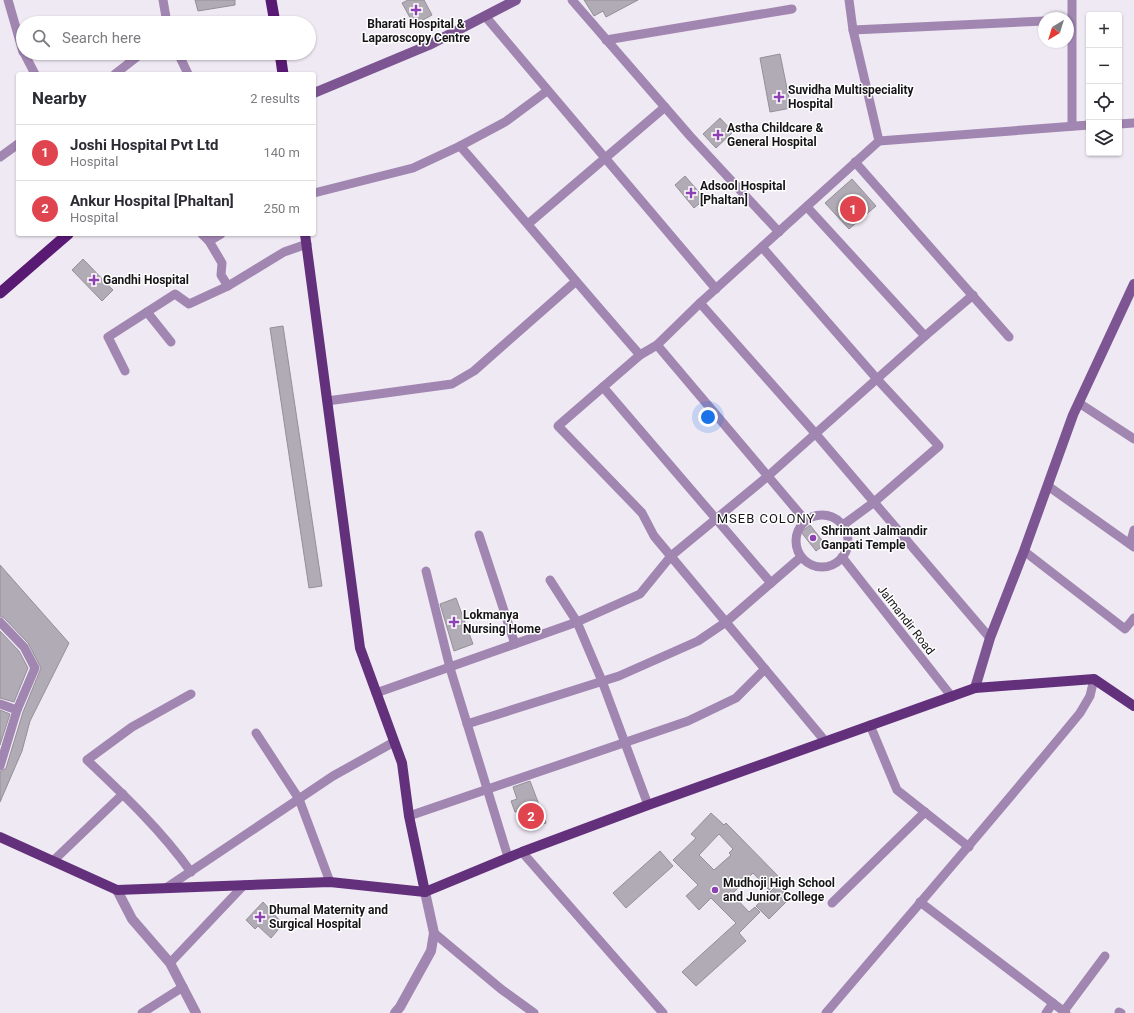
<!DOCTYPE html>
<html lang="en">
<head>
<meta charset="utf-8">
<style>
	body { margin:0; font-family:Roboto,sans-serif; background:#f2f2f3; color:#2b2b33 }
	.controls { position:absolute; right:12px; top:12px; display:grid; overflow:hidden; border-radius:4px; box-shadow:0 1px 3px #0004 }
	.controls button { width:36px; height:36px; display:grid; place-items:center; padding:0; border:0; border-bottom:1px solid #e1e1e2; background:#fff; color:#2b2b33; font:20px sans-serif }
	.compass { position:absolute; left:1038px; top:12px; width:36px; height:36px; border-radius:50%; background:#fff; box-shadow:0 1px 3px #0004; rotate:218deg }
	.you { position:absolute; left:708px; top:417px; width:14px; height:14px; margin:-10px; border:3px solid #fff; border-radius:50%; background:#1a73e8; box-shadow:0 0 0 6px #1a73e833 }
	.badge { display:grid; place-items:center; width:26px; height:26px; border-radius:50%; background:#8d41b3; color:#fff; font-size:13px; font-weight:700 }
	.pin { position:absolute; translate:-50% -50%; border:2px solid #fff; box-shadow:0 1px 4px #0006 }
	.list { margin:0; padding:0; list-style:none }
	h2 { display:flex; justify-content:space-between; align-items:center; height:52px; margin:0; padding:0 16px; font-size:17px }
	h2 small { font-size:13px; font-weight:400; color:#7c7c81 }
	.list li { display:grid; grid-template-columns:26px 1fr auto; gap:12px; align-items:center; box-sizing:border-box; height:56px; padding:0 16px; border-top:1px solid #e1e1e2 }
	.list b { display:block; font-size:15px; white-space:nowrap }
	.list p { margin:0; font-size:13px; white-space:nowrap; color:#7c7c81 }
	.list em { font-size:13px; font-style:normal; color:#7c7c81 }
	.icon { flex:none; width:22px; height:22px; fill:none; stroke:currentColor; stroke-width:2; stroke-linecap:round; stroke-linejoin:round }
	.map { position:relative; flex:none; width:1134px; height:1013px; overflow:hidden }
	.search { position:absolute; background:#fff; box-shadow:0 1px 3px #0004; left:16px; top:16px; width:300px; height:44px; display:flex; align-items:center; gap:10px; box-sizing:border-box; padding:0 14px; border-radius:22px; color:#7c7c81; font-size:15px }
	.panel { position:absolute; background:#fff; box-shadow:0 1px 3px #0004; left:16px; top:72px; width:300px; height:164px; border-radius:4px }
	.map>svg:first-child { display:block }
	.building { fill:#b0abb4; stroke:#958f98; fill-rule:evenodd }
	.lines { fill:none; stroke-linecap:round; stroke-linejoin:round }
	.minor { stroke:#a186b1; stroke-width:9 }
	.tertiary { stroke:#a186b1; stroke-width:10 }
	.secondary { stroke:#7d5593; stroke-width:10 }
	.primary { stroke:#63307c; stroke-width:10 }
	.trunk { stroke:#581a72; stroke-width:11 }
	.poi-dot { fill:#8d41b3; stroke:#fff; stroke-width:1.5 }
	.labels { text-anchor:middle; dominant-baseline:central; stroke-width:3; stroke-linejoin:round; paint-order:stroke }
	.poi-label { font-size:12px; font-weight:bold; fill:#161417; stroke:#fff; text-anchor:start }
	.street-label { font-size:12px; fill:#161417; stroke:#fff }
	.neighbourhood-label { font-size:13px; letter-spacing:1px; fill:#161417; stroke:#fff }
</style>
</head>
<body>
<div class="map">
<svg width="1134" height="1013" viewBox="0 0 1134 1013">
	<rect width="100%" height="100%" fill="#efe9f3"/>
	<g class="building">
		<path d="M195 0H235V5L198 11Z"/>
		<path d="M408 0H424L432 15 414 25 402 3Z"/>
		<path d="M584 0H638L606 17 603 11 594 16Z"/>
		<path d="M780 54 791 108 770 112 760 58Z"/>
		<path d="M720 118 733 132 716 148 703 134Z"/>
		<path d="M685 176 705 199 694 208 675 185Z"/>
		<path d="M852 179 876 206 849 229 825 203Z"/>
		<path d="M83 259 113 290 102 301 72 270Z"/>
		<path d="M283 326 322 586 309 588 270 328Z"/>
		<path d="M810 525 825 544 816 551 801 532Z"/>
		<path d="M0 565 69 643 30 721 22 751 0 802V772L6 768 23 712 41 668 28 643 4 618 0 616Z"/>
		<path d="M456 598 473 644 454 651 440 604Z"/>
		<path d="M0 631 19 651 28 668 14 702 0 698Z"/>
		<path d="M0 710 10 714 0 745Z"/>
		<path d="M530 781 546 823 527 829 521 811 515 812 511 801 517 799 513 787Z"/>
		<path d="M711 813 724 825 726 823 781 879 769 890 753 873 732 894 749 912 755 907 760 912 739 933 746 941 696 986 682 972 736 923 711 898 699 910 686 896 698 885 673 860 696 838 691 834ZM719 834 733 849 729 853 731 855 714 870 699 855Z"/>
		<path d="M660 851 673 866 626 908 613 893Z"/>
		<path d="M777 885 790 898 769 919 756 906Z"/>
		<path d="M263 902 283 924 271 938 258 926 255 929 246 920Z"/>
	</g>
	<g class="lines">
		<g class="minor">
			<path d="M8 0 23 52"/>
			<path d="M163 0 167 23"/>
			<path d="M572 0 690 136 779 232"/>
			<path d="M1072 0V126"/>
			<path d="M485 16 716 289"/>
			<path d="M853 30 1044 21"/>
			<path d="M606 40 792 9"/>
			<path d="M24 53 35 74"/>
			<path d="M178 53 188 74"/>
			<path d="M115 74 142 53"/>
			<path d="M1119 124 1134 123"/>
			<path d="M879 141 1089 125"/>
			<path d="M460 146C521 215 579 286 640 355"/>
			<path d="M0 157 18 144"/>
			<path d="M855 162 1009 337"/>
			<path d="M314 193 413 168 460 146 505 122 547 91"/>
			<path d="M807 207 925 336"/>
			<path d="M528 224 665 107"/>
			<path d="M202 234 209 241 222 263 221 275 228 286"/>
			<path d="M209 241 221 234"/>
			<path d="M762 247 877 379 939 446 873 503 843 525"/>
			<path d="M700 303 815 433 990 638"/>
			<path d="M147 312 171 342"/>
			<path d="M657 345 805 520"/>
			<path d="M125 371 108 337 175 294 189 304 228 286 284 252 307 244"/>
			<path d="M603 387 771 583"/>
			<path d="M327 401 452 384 474 371 575 282"/>
			<path d="M1079 403 1134 439"/>
			<path d="M1048 486 1134 547"/>
			<circle cx="822" cy="541" r="26"/>
			<path d="M479 535 515 644"/>
			<path d="M1130 544 1134 530"/>
			<path d="M1024 551 1125 629 1134 618"/>
			<path d="M842 557 952 697"/>
			<path d="M426 571 450 668 508 857"/>
			<path d="M550 580 577 622 602 681 648 805"/>
			<path d="M0 622 24 647 35 668 17 710"/>
			<path d="M376 693 577 622 640 594 671 556 768 476 925 336 973 295"/>
			<path d="M191 694 132 727 87 760C124 795 161 830 191 872"/>
			<path d="M0 704 17 710 0 766"/>
			<path d="M467 724 619 676 698 641 726 622 801 557"/>
			<path d="M870 725 897 790 969 847"/>
			<path d="M256 733 299 799 330 882"/>
			<path d="M825 741 654 536 642 513 558 426 640 355 657 345 700 303 879 141 853 30 849 0"/>
			<path d="M409 816 688 721 736 698 765 669"/>
			<path d="M522 852 663 1013"/>
			<path d="M53 861 123 794"/>
			<path d="M166 888 333 776 394 742"/>
			<path d="M920 902 1066 1013"/>
			<path d="M832 903 925 812"/>
			<path d="M434 933 501 989 534 1013"/>
			<path d="M170 963 244 885"/>
			<path d="M1064 1011 1105 956"/>
			<path d="M1119 1012 1121 1013"/>
			<path d="M142 1013 183 987"/>
			<path d="M826 1013C911 913 997 814 1080 713L1090 696 1094 679"/>
			<path d="M1046 1013 1053 1003"/>
		</g>
		<g class="tertiary">
			<path d="M117 890 132 919 170 963 196 1013"/>
			<path d="M395 1013 400 1007 431 951 434 933 425 892"/>
		</g>
		<g class="secondary">
			<path d="M314 93 429 45 516 0"/>
			<path d="M975 688 990 638 1024 551 1073 415 1134 284"/>
		</g>
		<g class="primary">
			<path d="M305 234 360 648 402 763 409 816 425 892"/>
			<path d="M0 837 117 890 330 882 425 892 522 852 648 805 975 688 1094 679 1134 706"/>
		</g>
		<g class="trunk">
			<path d="M271 0 275 23"/>
			<path d="M280 53 283 74"/>
			<path d="M0 293 68 234"/>
		</g>
	</g>
	<g class="poi-dot">
		<path d="M414 4h4v4h4v4h-4v4h-4v-4h-4v-4h4z"/>
		<path d="M777 91h4v4h4v4h-4v4h-4v-4h-4v-4h4z"/>
		<path d="M716 129h4v4h4v4h-4v4h-4v-4h-4v-4h4z"/>
		<path d="M689 187h4v4h4v4h-4v4h-4v-4h-4v-4h4z"/>
		<path d="M92 274h4v4h4v4h-4v4h-4v-4h-4v-4h4z"/>
		<circle cx="813" cy="538" r="4"/>
		<path d="M452 616h4v4h4v4h-4v4h-4v-4h-4v-4h4z"/>
		<circle cx="715" cy="890" r="4"/>
		<path d="M258 911h4v4h4v4h-4v4h-4v-4h-4v-4h4z"/>
	</g>
	<g class="labels">
		<g class="poi-label">
			<text x="416" y="24" text-anchor="middle">Bharati Hospital &amp;<tspan x="416" dy="14">Laparoscopy Centre</tspan></text>
			<text x="788" y="90">Suvidha Multispeciality<tspan x="788" dy="14">Hospital</tspan></text>
			<text x="727" y="128">Astha Childcare &amp;<tspan x="727" dy="14">General Hospital</tspan></text>
			<text x="700" y="186">Adsool Hospital<tspan x="700" dy="14">[Phaltan]</tspan></text>
			<text x="103" y="280">Gandhi Hospital</text>
			<text x="821" y="531">Shrimant Jalmandir<tspan x="821" dy="14">Ganpati Temple</tspan></text>
			<text x="463" y="615">Lokmanya<tspan x="463" dy="14">Nursing Home</tspan></text>
			<text x="723" y="883">Mudhoji High School<tspan x="723" dy="14">and Junior College</tspan></text>
			<text x="269" y="910">Dhumal Maternity and<tspan x="269" dy="14">Surgical Hospital</tspan></text>
		</g>
		<g class="street-label">
			<text transform="translate(906 620) rotate(52)">Jalmandir Road</text>
		</g>
		<g class="neighbourhood-label">
			<text x="766" y="518">MSEB COLONY</text>
		</g>
	</g>
</svg>
<div class="controls">
<button>+</button>
<button>−</button>
<button><svg class="icon" aria-label="locate" viewBox="0 0 24 24"><circle cx="12" cy="12" r="6"/><path d="M12 2v4M12 18v4M2 12h4M18 12h4"/></svg></button>
<button><svg class="icon" aria-label="layers" viewBox="0 0 24 24"><path d="M12 4l9 5-9 5-9-5zM3 14l9 5 9-5"/></svg></button>
</div>
<svg class="compass" viewBox="-18 -18 36 36"><path d="M0-13l5 13h-10z" fill="#e53935"/><path d="M0 13l5-13h-10z" fill="#7c7c81"/></svg>
<div class="you"></div>
<div class="pin badge" style="left:853px;top:209px;background:#e0444e">1</div>
<div class="pin badge" style="left:531px;top:816px;background:#e0444e">2</div>
<div class="search"><svg class="icon" aria-label="search" viewBox="0 0 24 24"><circle cx="10" cy="10" r="6"/><path d="M15 15l6 6"/></svg>Search here</div>
<section class="panel">
<h2>Nearby<small>2 results</small></h2>
<ul class="list">
<li><span class="badge" style="background:#e0444e">1</span><div><b>Joshi Hospital Pvt Ltd</b><p>Hospital</p></div><em>140 m</em></li>
<li><span class="badge" style="background:#e0444e">2</span><div><b>Ankur Hospital [Phaltan]</b><p>Hospital</p></div><em>250 m</em></li>
</ul>
</section>
</div>
</body>
</html>
